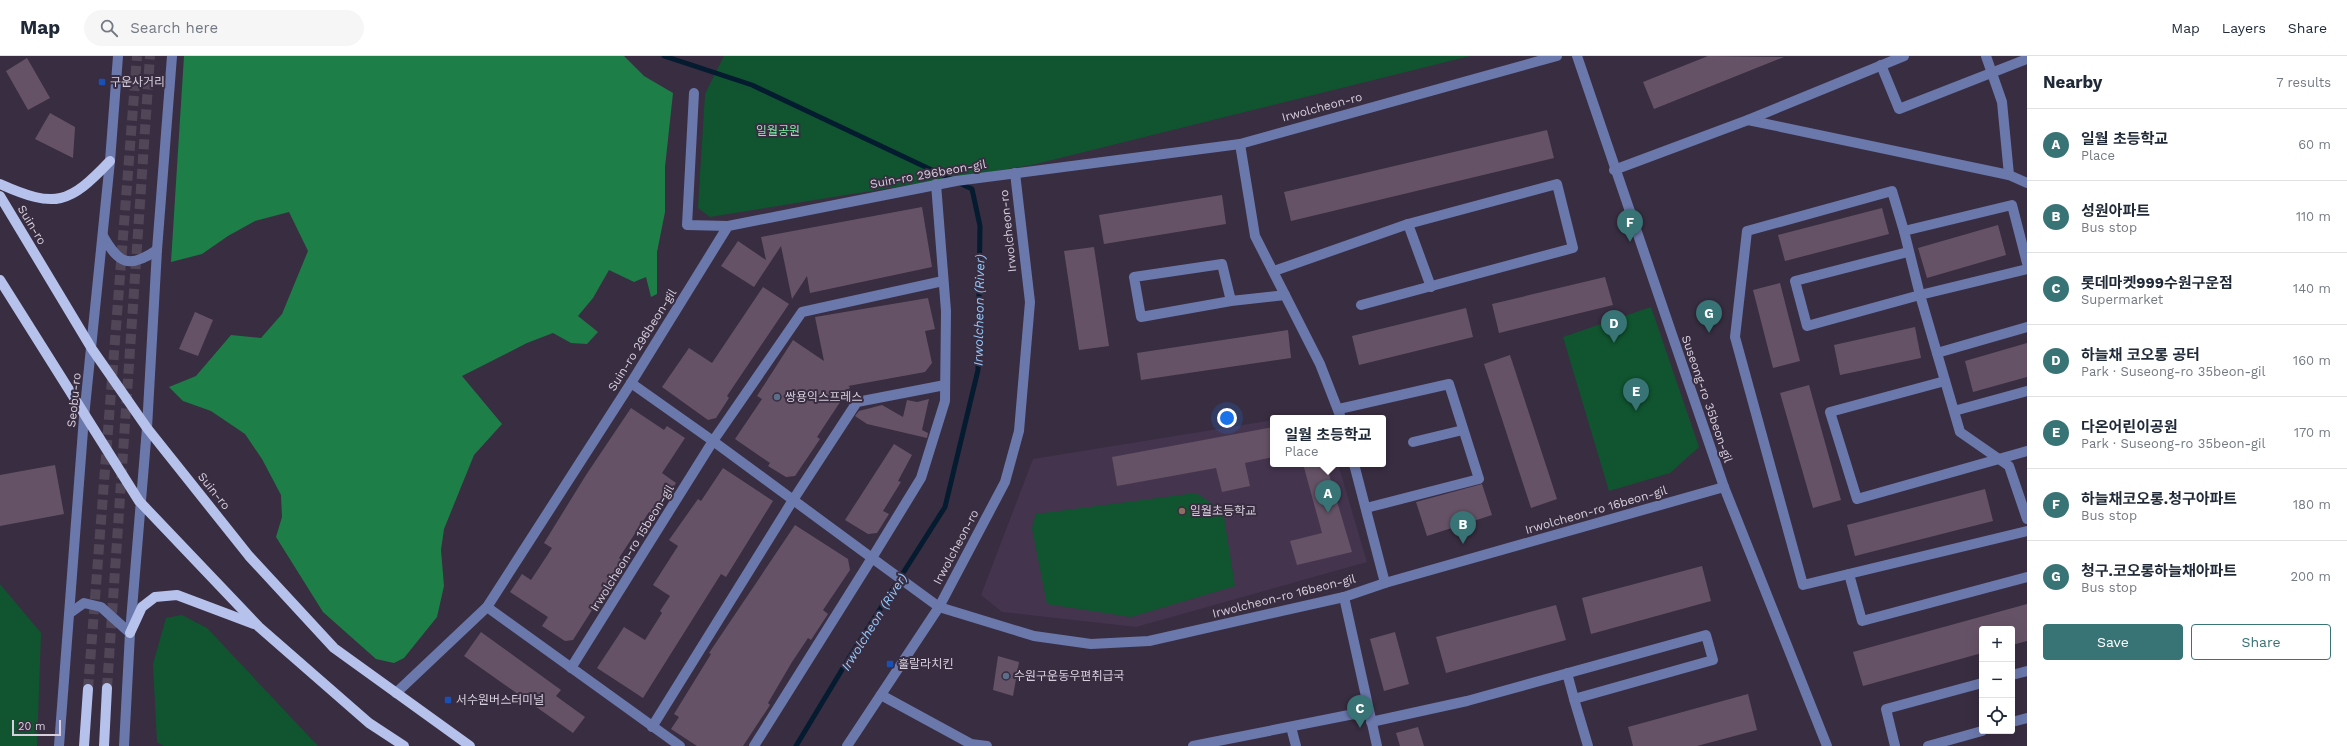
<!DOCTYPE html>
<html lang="en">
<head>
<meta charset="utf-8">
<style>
	body { margin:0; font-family:"Work Sans","Noto Sans KR",sans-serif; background:#f6f6f7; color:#1f2937 }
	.controls { position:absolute; right:12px; bottom:12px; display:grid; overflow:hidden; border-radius:4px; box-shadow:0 4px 16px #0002 }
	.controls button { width:36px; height:36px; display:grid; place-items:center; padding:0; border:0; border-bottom:1px solid #e0e1e3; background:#fff; color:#1f2937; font:20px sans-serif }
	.scale { position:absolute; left:12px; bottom:10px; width:49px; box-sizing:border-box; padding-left:4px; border:2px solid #d7cfdd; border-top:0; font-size:11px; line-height:14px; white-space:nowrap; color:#d7cfdd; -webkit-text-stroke:3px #392d41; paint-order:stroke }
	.you { position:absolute; left:1227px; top:362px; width:14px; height:14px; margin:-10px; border:3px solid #fff; border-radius:50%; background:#1a73e8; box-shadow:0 0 0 6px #1a73e833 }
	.badge { display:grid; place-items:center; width:26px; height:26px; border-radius:50%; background:#387376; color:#fff; font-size:13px; font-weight:700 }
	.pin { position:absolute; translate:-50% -33px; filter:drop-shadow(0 1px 2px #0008) }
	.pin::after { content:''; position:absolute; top:21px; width:14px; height:12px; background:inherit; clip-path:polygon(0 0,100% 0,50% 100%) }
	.popup { position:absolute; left:1270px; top:359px; width:116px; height:52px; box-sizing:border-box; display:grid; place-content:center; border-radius:4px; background:#fff; filter:drop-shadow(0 1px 3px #0005); font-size:13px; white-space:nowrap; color:#747a83 }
	.popup b { font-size:15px; color:#1f2937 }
	.popup::after { content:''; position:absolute; left:50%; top:100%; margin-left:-8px; border:8px solid transparent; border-top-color:#fff }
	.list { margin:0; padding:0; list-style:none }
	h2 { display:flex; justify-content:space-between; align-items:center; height:52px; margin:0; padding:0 16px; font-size:17px }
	h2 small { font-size:13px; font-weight:400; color:#747a83 }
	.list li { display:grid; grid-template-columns:26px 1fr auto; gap:12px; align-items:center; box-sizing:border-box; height:72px; padding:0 16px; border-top:1px solid #e0e1e3 }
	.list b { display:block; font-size:15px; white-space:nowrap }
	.list p { margin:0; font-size:13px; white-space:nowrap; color:#747a83 }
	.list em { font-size:13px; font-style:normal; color:#747a83 }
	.actions { display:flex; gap:8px; padding:12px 16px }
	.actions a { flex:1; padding:9px 0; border:1px solid #387376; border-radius:4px; text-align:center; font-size:14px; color:#387376 }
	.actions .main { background:#387376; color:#fff }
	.icon { flex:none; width:22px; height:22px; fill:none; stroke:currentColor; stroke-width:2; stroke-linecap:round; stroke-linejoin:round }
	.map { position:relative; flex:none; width:2027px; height:690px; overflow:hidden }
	header { display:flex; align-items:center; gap:24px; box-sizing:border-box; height:56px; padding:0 20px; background:#fff; border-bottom:1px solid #e0e1e3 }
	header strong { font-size:19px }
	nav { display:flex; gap:22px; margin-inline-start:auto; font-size:14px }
	.search { width:280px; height:36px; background:#f6f6f7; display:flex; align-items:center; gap:10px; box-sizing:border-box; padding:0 14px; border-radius:22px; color:#747a83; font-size:15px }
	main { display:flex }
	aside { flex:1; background:#fff }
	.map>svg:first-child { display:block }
	.built { fill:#44344e }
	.green { fill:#10552f }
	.forest { fill:#1e7e48 }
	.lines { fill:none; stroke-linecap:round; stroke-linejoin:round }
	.stream { stroke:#051b2f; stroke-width:5 }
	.building { fill:#665266 }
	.major-tunnel { stroke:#514558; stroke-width:10; stroke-dasharray:10 5; stroke-linecap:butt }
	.minor { stroke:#6b78ac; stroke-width:10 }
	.major { stroke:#b6c1ec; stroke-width:10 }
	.transit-dot { fill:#1a4fb4; stroke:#392d41; stroke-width:1.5 }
	.service-dot { fill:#5c6f8a; stroke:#392d41; stroke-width:1.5 }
	.education-dot { fill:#8d6e63; stroke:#392d41; stroke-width:1.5 }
	.labels { text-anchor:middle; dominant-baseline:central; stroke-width:4; stroke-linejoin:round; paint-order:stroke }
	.poi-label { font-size:12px; fill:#d7cfdd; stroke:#392d41; text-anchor:start }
	.street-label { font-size:12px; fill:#d7cfdd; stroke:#392d41 }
	.park-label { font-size:12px; fill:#7df2a6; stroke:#392d41 }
	.water-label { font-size:13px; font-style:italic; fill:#94c9fc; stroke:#392d41 }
</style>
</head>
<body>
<header>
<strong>Map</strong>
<div class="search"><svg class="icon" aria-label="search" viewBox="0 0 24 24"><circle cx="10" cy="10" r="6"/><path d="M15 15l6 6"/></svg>Search here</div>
<nav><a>Map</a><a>Layers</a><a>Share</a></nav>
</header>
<main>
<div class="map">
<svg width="2027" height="690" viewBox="0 0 2027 690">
	<rect width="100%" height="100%" fill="#392d41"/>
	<path class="built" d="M1273 364V408H1338L1367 506 1136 571 1002 556 981 539 1033 403Z"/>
	<g class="green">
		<path d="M724 0H1470L1032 109 710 161 698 152 705 38Z"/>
		<path d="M1651 251 1699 391 1670 417 1609 435 1563 281Z"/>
		<path d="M1196 437 1223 455 1235 530 1131 561 1047 548 1032 472 1036 458Z"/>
		<path d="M0 528 41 577 37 690H0Z"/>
		<path d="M182 559 207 572 318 690H164L157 686 153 608 166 562Z"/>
	</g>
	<path class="forest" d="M184 0H624L644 20 673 37 665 111V156L657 196V238L651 241 646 221 634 226 609 214 593 242 578 260 598 276 587 288 571 287 553 277 527 287 462 320 502 368 474 399 444 473 441 494 444 530 437 561 404 602 394 607 376 603 323 556 276 481 282 461 281 439 262 403 245 378 211 355 183 345 169 331 196 320 231 279 261 282 282 258 308 195 289 156 255 165 228 180 202 198 171 206Z"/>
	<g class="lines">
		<path class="stream" d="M664 0 752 29 972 133 980 170 978 314 945 451 849 602 796 690"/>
	</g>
	<g class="building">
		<path d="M1708 0 1784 1 1654 53 1643 26Z"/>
		<path d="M27 2 50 42 28 54 6 15Z"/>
		<path d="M50 57 75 71 73 102 35 83Z"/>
		<path d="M1547 74 1554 102 1291 165 1284 136Z"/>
		<path d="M1222 139 1226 168 1104 188 1099 159Z"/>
		<path d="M922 151 932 211 810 237 807 220 792 243 781 190 754 231 721 210 738 185 766 204 761 181Z"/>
		<path d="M1882 152 1889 178 1785 205 1778 179Z"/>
		<path d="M1998 169 2006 199 1927 222 1918 192Z"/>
		<path d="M1094 191 1109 290 1079 294 1064 195Z"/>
		<path d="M1605 221 1613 249 1499 277 1492 248Z"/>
		<path d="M1780 227 1800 305 1773 312 1753 234Z"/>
		<path d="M763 231 789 248 727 340 729 342 716 362 708 364 662 331 689 292 712 307Z"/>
		<path d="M928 242 935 273 925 275 932 307 925 316 848 330 850 331 817 381 820 383 795 420 786 421 768 410 770 407 735 383 762 343 757 340 793 284 824 305 815 261Z"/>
		<path d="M1466 252 1473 281 1359 309 1352 280Z"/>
		<path d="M195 256 213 264 198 300 179 293Z"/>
		<path d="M1915 271 1921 302 1840 319 1834 289Z"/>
		<path d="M1288 274 1291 302 1141 324 1137 297Z"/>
		<path d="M2027 287V321L1973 336 1965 305Z"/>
		<path d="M1510 299 1557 443 1531 452 1484 308Z"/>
		<path d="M1809 329 1841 444 1813 452 1780 337Z"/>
		<path d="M929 343 922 374 928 377 927 382 867 368 855 360 859 355 882 349 903 361 907 344 917 346Z"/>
		<path d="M631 352 664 374 667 370 685 382 662 417 676 427 655 459 649 456 619 502 623 505 573 584 565 585 542 570 548 561 510 536 522 518 531 524 552 492 544 487 586 419Z"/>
		<path d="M1273 371V401L1245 407 1250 430 1222 436 1216 412 1117 430 1112 401Z"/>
		<path d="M894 388 912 399 898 425 901 426 883 455 889 458 877 477 868 478 845 464Z"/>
		<path d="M1303 408H1326L1352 496 1297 509 1290 485 1322 477Z"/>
		<path d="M55 409 64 458 0 470V419Z"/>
		<path d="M723 412 773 445 726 521 721 518 643 642 597 612 624 571 645 584 662 557 660 555 670 540 653 529 678 490 669 484 698 443 701 445Z"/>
		<path d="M1482 428 1492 459 1427 480 1416 446Z"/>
		<path d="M1985 433 1993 465 1855 500 1847 469Z"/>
		<path d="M795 469 848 503 850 514 823 554 828 558 811 584 808 582 792 606 768 647 770 649 743 690H697L671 673 679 661 674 658 711 598 709 597Z"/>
		<path d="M1702 510 1711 545 1591 578 1582 542Z"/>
		<path d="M2027 548V585L2012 589V573H1982V597L1863 630 1853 596Z"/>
		<path d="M1556 549 1566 584 1446 617 1436 581Z"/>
		<path d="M481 576 561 634 556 640 585 661 573 677 464 600Z"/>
		<path d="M1395 576 1409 628 1384 635 1370 583Z"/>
		<path d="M998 600 1019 606 1013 640 993 634Z"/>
		<path d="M1748 638 1757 674 1697 690H1633L1628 671Z"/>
		<path d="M1418 671 1424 690H1400L1396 677Z"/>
	</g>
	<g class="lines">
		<g class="major-tunnel">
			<path d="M107 632 150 0"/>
			<path d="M88 633 137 0"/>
		</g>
		<g class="minor">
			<path d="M1577 0 1724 431 1827 690"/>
			<path d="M1986 0 2002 46 2009 119"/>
			<path d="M1881 9 1899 53 2027 3"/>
			<path d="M694 37 687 169 728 170"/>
			<path d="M1748 64 2009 119 2027 127"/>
			<path d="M1240 88 1255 180 1320 308 1341 362"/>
			<path d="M1614 114 1748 64 1904 0"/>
			<path d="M936 128 946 255 945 345 921 422 872 502 939 551 1034 580 1091 588 1149 585 1344 541 1385 527 1724 431"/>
			<path d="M1408 168 1431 231"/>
			<path d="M1904 175 1892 135 1747 175 1735 281 1803 529 2027 475"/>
			<path d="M103 180C119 208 129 213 157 194"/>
			<path d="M1908 196 1795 225 1807 270 1920 239 1904 175 2012 149 2027 207"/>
			<path d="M2027 213 1920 239 1960 376 2009 410 2027 463"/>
			<path d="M1274 215 1408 168 1557 128 1573 192 1361 249"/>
			<path d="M1231 245 1222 208 1134 221 1141 261 1231 245 1285 239"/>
			<path d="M1937 297 2027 271"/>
			<path d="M1945 325 1830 356 1857 443 2027 395"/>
			<path d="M631 327 713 385 872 502 754 690"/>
			<path d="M1339 353 1449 328 1479 423 1366 452"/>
			<path d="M1954 355 2027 335"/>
			<path d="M1413 386 1463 374"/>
			<path d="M1354 408 1385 527"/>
			<path d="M1849 518 1862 565 2027 521"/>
			<path d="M1344 541 1377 690"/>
			<path d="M487 551 680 690"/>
			<path d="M70 557 84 547 101 551 130 577"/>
			<path d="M571 612 713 385 802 256 943 225"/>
			<path d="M2012 619 2027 615"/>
			<path d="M396 637 487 551 631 327 728 170 956 125 1240 88 1557 0"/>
			<path d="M881 639 971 688 987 690"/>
			<path d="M1574 643 1588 690"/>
			<path d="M1371 666 1467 645 1706 579 1713 604 1574 643 1567 617"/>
			<path d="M2012 666 2027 662"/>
			<path d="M652 671 793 444 857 346 945 329"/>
			<path d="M1291 671 1296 690"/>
			<path d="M59 690 84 361 110 105 118 0"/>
			<path d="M124 690 130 577 147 372 157 194 172 0"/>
			<path d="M847 690 939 551 1005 426 1019 375 1030 246 1015 117"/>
			<path d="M1193 690 1369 655"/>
			<path d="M1895 690 1886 653 1982 627"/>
			<path d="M1928 690 1982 675"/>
		</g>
		<g class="major">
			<path d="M0 128C56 153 69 148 110 105"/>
			<path d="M0 140 92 293 147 372 249 500 334 592 470 690"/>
			<path d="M0 224 139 445 259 571 369 667 404 690"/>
			<path d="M130 577 142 551 155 541 177 539 254 568"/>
			<path d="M84 690 88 633"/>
			<path d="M104 690 107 632"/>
		</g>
	</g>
	<g class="transit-dot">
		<rect x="98" y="22" width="8" height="8" rx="2"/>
		<rect x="886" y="604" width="8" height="8" rx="2"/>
		<rect x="444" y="640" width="8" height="8" rx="2"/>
	</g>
	<g class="service-dot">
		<circle cx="777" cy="341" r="4"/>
		<circle cx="1006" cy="620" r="4"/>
	</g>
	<circle class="education-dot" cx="1182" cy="455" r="4"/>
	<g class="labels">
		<g class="poi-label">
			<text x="110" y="26">구운사거리</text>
			<text x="785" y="341">쌍용익스프레스</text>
			<text x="1190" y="455">일월초등학교</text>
			<text x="898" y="608">훌랄라치킨</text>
			<text x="1014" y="620">수원구운동우편취급국</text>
			<text x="456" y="644">서수원버스터미널</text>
		</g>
		<g class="street-label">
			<text transform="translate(1322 51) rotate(-15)">Irwolcheon-ro</text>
			<text transform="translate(928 118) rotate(-10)">Suin-ro 296beon-gil</text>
			<text transform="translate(32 169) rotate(59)">Suin-ro</text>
			<text transform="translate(1008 175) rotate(-96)">Irwolcheon-ro</text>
			<text transform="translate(642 284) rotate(-58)">Suin-ro 296beon-gil</text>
			<text transform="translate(1707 343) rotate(71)">Suseong-ro 35beon-gil</text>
			<text transform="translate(74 344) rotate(-84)">Seobu-ro</text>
			<text transform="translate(214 435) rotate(51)">Suin-ro</text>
			<text transform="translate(1596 454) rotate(-16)">Irwolcheon-ro 16beon-gil</text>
			<text transform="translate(956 491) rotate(-62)">Irwolcheon-ro</text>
			<text transform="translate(632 492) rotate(-58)">Irwolcheon-ro 15beon-gil</text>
			<text transform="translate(1284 540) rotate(-14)">Irwolcheon-ro 16beon-gil</text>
		</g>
		<g class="park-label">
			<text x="778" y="75">일월공원</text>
		</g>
		<g class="water-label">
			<text transform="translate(979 254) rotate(-89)">Irwolcheon (River)</text>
			<text transform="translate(874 566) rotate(-58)">Irwolcheon (River)</text>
		</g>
	</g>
</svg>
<div class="controls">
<button>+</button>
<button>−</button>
<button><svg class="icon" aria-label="locate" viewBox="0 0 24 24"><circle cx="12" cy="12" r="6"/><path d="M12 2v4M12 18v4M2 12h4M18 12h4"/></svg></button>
</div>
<div class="scale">20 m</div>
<div class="you"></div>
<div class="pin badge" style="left:1328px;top:457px">A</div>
<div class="popup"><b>일월 초등학교</b>Place</div>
<div class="pin badge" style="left:1463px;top:488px">B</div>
<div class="pin badge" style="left:1360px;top:672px">C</div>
<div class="pin badge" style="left:1614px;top:287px">D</div>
<div class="pin badge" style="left:1636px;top:355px">E</div>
<div class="pin badge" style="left:1630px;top:186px">F</div>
<div class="pin badge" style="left:1709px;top:277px">G</div>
</div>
<aside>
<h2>Nearby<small>7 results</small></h2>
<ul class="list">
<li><span class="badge">A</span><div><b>일월 초등학교</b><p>Place</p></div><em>60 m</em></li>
<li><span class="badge">B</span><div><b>성원아파트</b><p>Bus stop</p></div><em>110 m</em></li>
<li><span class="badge">C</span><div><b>롯데마켓999수원구운점</b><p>Supermarket</p></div><em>140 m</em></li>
<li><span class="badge">D</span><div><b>하늘채 코오롱 공터</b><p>Park · Suseong-ro 35beon-gil</p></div><em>160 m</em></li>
<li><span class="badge">E</span><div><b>다온어린이공원</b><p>Park · Suseong-ro 35beon-gil</p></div><em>170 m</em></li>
<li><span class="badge">F</span><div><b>하늘채코오롱.청구아파트</b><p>Bus stop</p></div><em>180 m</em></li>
<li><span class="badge">G</span><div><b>청구.코오롱하늘채아파트</b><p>Bus stop</p></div><em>200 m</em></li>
</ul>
<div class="actions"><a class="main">Save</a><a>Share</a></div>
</aside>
</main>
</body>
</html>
